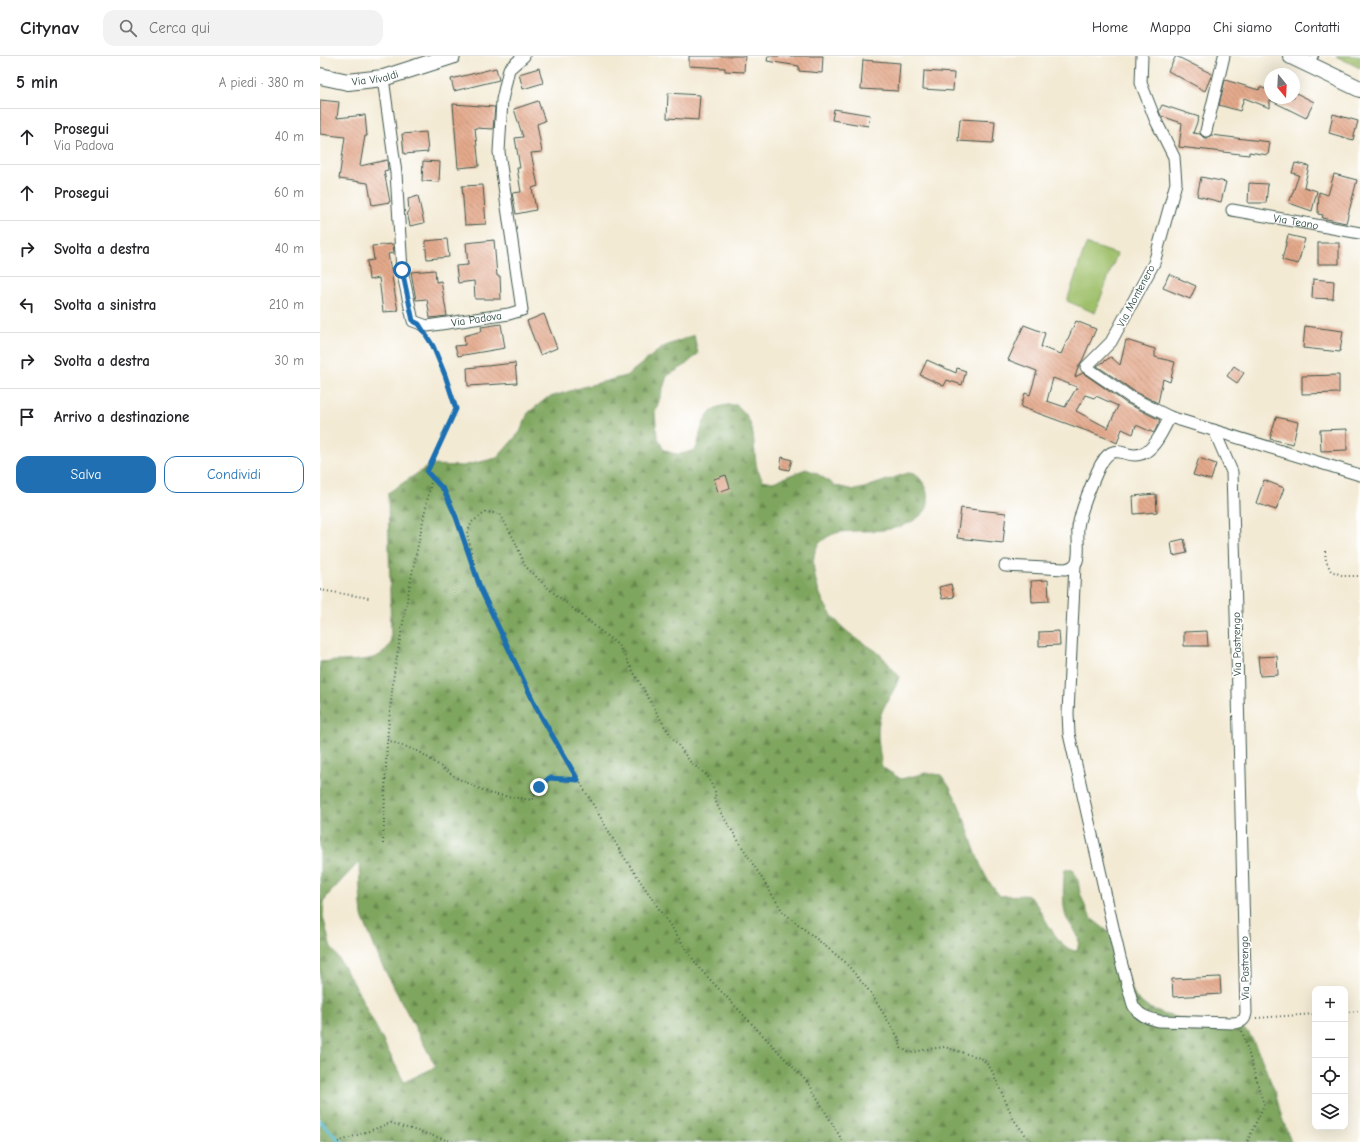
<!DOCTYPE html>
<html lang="it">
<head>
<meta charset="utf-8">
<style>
	body { margin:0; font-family:"Comic Neue",sans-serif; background:#f2f2f2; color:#202124 }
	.controls { position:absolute; right:12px; bottom:12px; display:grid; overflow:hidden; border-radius:8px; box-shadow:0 4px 16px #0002 }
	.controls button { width:36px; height:36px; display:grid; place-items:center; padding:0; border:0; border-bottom:1px solid #e0e0e0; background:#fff; color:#202124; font:20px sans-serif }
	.compass { position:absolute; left:944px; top:12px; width:36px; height:36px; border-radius:50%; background:#fff; box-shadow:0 4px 16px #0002; rotate:162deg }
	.stop { position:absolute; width:12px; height:12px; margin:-9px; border:3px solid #1f6fb2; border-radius:50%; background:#fff }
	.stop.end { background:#1f6fb2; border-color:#fff; box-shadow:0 1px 4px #0008 }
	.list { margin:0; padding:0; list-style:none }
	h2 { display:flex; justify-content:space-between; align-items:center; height:52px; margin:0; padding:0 16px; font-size:17px }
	h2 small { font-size:13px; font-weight:400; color:#757577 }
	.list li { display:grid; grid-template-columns:26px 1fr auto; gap:12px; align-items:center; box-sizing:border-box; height:56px; padding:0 16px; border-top:1px solid #e0e0e0 }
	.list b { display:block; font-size:15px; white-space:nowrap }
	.list p { margin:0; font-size:13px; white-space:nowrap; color:#757577 }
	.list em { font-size:13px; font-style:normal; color:#757577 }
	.actions { display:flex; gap:8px; padding:12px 16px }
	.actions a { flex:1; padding:9px 0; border:1px solid #1f6fb2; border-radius:12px; text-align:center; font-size:14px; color:#1f6fb2 }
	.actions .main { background:#1f6fb2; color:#fff }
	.icon { flex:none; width:22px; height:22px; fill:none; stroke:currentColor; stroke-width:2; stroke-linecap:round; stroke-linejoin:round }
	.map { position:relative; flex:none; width:1040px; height:1086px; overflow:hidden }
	header { display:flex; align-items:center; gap:24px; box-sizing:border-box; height:56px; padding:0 20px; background:#fff; border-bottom:1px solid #e0e0e0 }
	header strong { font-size:19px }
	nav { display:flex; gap:22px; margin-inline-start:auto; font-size:14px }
	.search { width:280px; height:36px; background:#f2f2f2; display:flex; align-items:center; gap:10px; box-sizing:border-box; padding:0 14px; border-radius:12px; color:#757577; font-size:15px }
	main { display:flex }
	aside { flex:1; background:#fff }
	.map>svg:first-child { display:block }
	.grass { fill:url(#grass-tufts); stroke:#5f7e4f }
	.forest { fill:url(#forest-firs); stroke:#4f7249; fill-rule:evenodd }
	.pitch { fill:#9fc06a; stroke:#5f7e4f }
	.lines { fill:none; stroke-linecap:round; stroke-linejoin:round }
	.stream { stroke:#4db7ca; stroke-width:3.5 }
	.building { fill:url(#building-back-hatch); fill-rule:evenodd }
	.lane-casing { stroke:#3f574c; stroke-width:8 }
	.street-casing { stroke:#3f574c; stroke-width:13 }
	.secondary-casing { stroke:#3f574c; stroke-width:18 }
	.path { stroke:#3f574c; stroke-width:2; stroke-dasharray:1 3; stroke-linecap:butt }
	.lane { stroke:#fff; stroke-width:5.5 }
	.street { stroke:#fff; stroke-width:11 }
	.secondary { stroke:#fff; stroke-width:16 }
	.route { stroke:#1f6fb2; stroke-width:5 }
	.labels { text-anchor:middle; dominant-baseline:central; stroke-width:3.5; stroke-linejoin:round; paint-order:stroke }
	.street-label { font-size:11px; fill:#1f3d34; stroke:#fff }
</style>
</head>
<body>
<header>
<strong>Citynav</strong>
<div class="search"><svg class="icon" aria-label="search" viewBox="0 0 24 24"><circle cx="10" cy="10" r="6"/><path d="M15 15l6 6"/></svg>Cerca qui</div>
<nav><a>Home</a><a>Mappa</a><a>Chi siamo</a><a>Contatti</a></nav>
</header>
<main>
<aside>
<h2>5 min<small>A piedi · 380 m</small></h2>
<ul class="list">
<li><svg class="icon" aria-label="ahead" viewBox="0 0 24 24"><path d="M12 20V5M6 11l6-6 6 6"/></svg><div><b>Prosegui</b><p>Via Padova</p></div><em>40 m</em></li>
<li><svg class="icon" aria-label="ahead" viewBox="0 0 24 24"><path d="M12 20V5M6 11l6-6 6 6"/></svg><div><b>Prosegui</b></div><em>60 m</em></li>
<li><svg class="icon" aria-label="right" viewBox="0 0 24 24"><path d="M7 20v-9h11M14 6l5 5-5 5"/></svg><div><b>Svolta a destra</b></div><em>40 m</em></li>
<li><svg class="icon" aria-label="left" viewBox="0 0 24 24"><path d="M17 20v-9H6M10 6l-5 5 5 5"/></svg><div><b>Svolta a sinistra</b></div><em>210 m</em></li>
<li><svg class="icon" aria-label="right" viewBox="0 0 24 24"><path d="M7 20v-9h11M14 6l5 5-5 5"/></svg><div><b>Svolta a destra</b></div><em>30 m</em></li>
<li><svg class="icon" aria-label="arrive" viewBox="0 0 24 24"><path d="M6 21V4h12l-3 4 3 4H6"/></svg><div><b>Arrivo a destinazione</b></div></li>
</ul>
<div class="actions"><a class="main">Salva</a><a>Condividi</a></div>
</aside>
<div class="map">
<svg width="1040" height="1086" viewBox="0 0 1040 1086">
	<defs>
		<pattern id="grass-tufts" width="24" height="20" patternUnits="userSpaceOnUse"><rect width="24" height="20" fill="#9fc06a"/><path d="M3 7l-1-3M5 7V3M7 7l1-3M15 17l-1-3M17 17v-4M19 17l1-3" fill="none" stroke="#819d58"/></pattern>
		<pattern id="forest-firs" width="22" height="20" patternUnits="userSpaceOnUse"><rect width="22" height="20" fill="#7fa65e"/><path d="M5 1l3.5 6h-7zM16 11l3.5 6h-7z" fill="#67884e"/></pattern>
		<pattern id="building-back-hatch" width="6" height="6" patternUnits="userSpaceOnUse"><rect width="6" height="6" fill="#e4a98b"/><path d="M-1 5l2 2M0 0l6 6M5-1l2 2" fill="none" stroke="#b88b72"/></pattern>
	</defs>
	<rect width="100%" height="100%" fill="#fff"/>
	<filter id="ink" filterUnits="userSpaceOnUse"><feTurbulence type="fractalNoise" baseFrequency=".025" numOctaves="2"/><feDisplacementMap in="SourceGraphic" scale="8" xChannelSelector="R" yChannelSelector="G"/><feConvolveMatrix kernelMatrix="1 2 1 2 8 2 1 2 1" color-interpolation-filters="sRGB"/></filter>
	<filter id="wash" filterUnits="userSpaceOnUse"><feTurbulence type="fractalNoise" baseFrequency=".012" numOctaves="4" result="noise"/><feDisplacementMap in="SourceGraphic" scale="16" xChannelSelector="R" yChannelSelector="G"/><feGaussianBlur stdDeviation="0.9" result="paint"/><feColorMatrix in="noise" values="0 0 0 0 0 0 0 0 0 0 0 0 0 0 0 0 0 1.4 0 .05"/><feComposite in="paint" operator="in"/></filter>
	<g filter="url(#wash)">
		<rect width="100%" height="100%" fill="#f3ead4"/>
		<path class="grass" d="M1016 0H1040V12Z"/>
		<path class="forest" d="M374 279 378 298 364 310 347 320 335 357 337 379 343 393 351 397 358 398 366 397 376 393C378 389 379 383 380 378 385 357 393 348 416 349 438 364 432 390 437 412 438 416 441 420 443 424L453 426 486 413 496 417 516 430 535 434 544 432 588 417C601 417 607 432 608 443 609 453 604 457 596 463 578 475 556 475 535 475 529 476 522 475 516 477 510 479 503 483 499 488 493 495 493 506 494 515 498 542 511 564 533 580 541 586 549 590 556 595 565 602 571 612 579 620 576 633 570 639 564 651 554 671 559 690 562 711L581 723 606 717 621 719C644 747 649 785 664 817 668 825 674 833 680 840L707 839C710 842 714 844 716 848 725 861 739 895 757 895 762 879 754 875 747 863 742 854 743 823 745 813H753L758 825 760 837 767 855 772 863 790 877 815 941 827 951 846 959 870 964 920 971 929 977 940 999 955 1036 962 1062 971 1086H0V606C16 604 47 607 60 599 65 596 68 591 71 587L68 437 110 409 143 410 177 402 200 376 208 357 227 342 263 331 306 320 343 291ZM39 806 40 836 42 860 61 907 116 1011 84 1026 33 926 10 889 3 860 4 847 7 840Z"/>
		<path class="pitch" d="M766 188 797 198 775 257 747 245Z"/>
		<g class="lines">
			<path class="stream" d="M0 1065 20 1085 23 1086"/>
		</g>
		<g id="blocks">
			<g class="building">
				<path d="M369 0H425L424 16 405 15V12L369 10Z"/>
				<path d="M448 0H503L502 17 479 15V10L447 5Z"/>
				<path d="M856 0 892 18 885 35 848 15Z"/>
				<path d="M543 4 580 7 578 35 541 33Z"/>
				<path d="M176 12 179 24 134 35 131 23Z"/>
				<path d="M219 12 223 27 203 33 199 18Z"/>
				<path d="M604 15 634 17 633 35 603 33Z"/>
				<path d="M905 24 939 34 940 31 950 35V42H974V36L994 46 986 62 950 44V52L924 42 920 55 899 49Z"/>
				<path d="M348 37 380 39 378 64 347 62Z"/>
				<path d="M0 44 19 46 17 62 45 59 47 80H45L40 110 67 104 68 114 64 115 70 146 52 149 48 127 19 123 25 81 0 78Z"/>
				<path d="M218 45 225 65 217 68 222 96 211 97 218 130 212 132 216 154 196 158 192 137 201 136 197 112H200L195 82 203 81 194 53Z"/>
				<path d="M133 48 175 51 173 73 155 72 159 110 138 112Z"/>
				<path d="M842 49 879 61 873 77 880 78 884 82H888L891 79 950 86 948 99 929 96V99L859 91 862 67 841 60 839 55Z"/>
				<path d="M514 53 550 59 548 70 512 64Z"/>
				<path d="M1013 58 1038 65 1033 84 1009 77Z"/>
				<path d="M640 63 675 65 673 87 638 85Z"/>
				<path d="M106 76 108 96 84 98 82 78Z"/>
				<path d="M103 105 120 106 119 126 102 125Z"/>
				<path d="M975 107 989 110 984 131 997 135 992 155 969 147 979 119 972 117Z"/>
				<path d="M1014 118 1037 124 1026 167 1002 162 1003 159 998 158 999 136 1008 139Z"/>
				<path d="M881 121 906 126 901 146 877 140Z"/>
				<path d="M929 127 948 128 946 147H928Z"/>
				<path d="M163 129 166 168 145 169 142 130Z"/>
				<path d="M98 140 104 167 90 170 87 156 89 155 88 143Z"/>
				<path d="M968 179 985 183 978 208 962 204Z"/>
				<path d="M127 183 129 201 107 203 105 185Z"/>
				<path d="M174 184 177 220H180L181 243H155L154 225 138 227 136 210 148 209 146 187Z"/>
				<rect x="998" y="187" width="21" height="21"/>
				<path d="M73 188 74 197 68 198 78 255 63 256 59 222 49 224 47 205 54 204 52 190Z"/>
				<path d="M115 214 116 226 121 225 127 260 110 262 107 243 96 244 91 216Z"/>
				<path d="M849 218 876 230 870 243 843 232Z"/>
				<path d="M993 223 1014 225 1013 243 992 242Z"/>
				<path d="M224 258 237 292 220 299 207 265Z"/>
				<path d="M756 265 776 273 762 305 759 309 755 321 763 317 806 347 840 364 834 377 816 369 813 378 802 373 797 387 789 383 701 351 705 337 710 339 717 315 688 304 704 269 725 277 721 291 741 298ZM733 322 757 331 745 351 727 345ZM765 339 774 342 776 340 798 350 788 372 756 355Z"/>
				<path d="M181 268 185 292 138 300 135 290 145 289 144 280 162 275 161 271Z"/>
				<path d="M985 270 1023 275 1020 296 983 292Z"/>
				<path d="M806 284 835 293V301L855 306 850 326 843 323 838 347 814 335 777 310 791 301 800 309Z"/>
				<path d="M607 304 636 317 637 312 646 315 642 329 627 324 624 330 600 319Z"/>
				<path d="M195 307 197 327 148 330 147 312Z"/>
				<path d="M914 310 924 317 917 327 907 320Z"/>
				<path d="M1019 319V337L982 338V320Z"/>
				<path d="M956 361 978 366 973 388 950 383Z"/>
				<path d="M1027 373V394L1001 395 1000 374Z"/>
				<path d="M462 401 472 404 469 414 460 412Z"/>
				<path d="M879 402 896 408 891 424 873 419Z"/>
				<path d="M406 419 410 432 398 436 394 423Z"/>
				<path d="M944 424 964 432 956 454 936 447Z"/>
				<path d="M836 438 837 456 814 458 813 440Z"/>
				<path d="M641 452 686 457 683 487 637 482Z"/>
				<path d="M864 483 867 497 853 500 851 486Z"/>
				<path d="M728 524 729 545 712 546 711 525Z"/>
				<path d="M631 528 634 541 622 543 619 531Z"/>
				<path d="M739 575 740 589 719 590V576Z"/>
				<path d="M887 575 888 590H864V576Z"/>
				<path d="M957 600 958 619 940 620 938 601Z"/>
				<path d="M900 921 901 938 853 941 852 923Z"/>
			</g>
		</g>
	</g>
	<g filter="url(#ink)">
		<use href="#blocks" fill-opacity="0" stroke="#3f574c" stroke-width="1"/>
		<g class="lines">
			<g class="lane-casing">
				<path id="lane" d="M990 9 995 0"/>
			</g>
			<g class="street-casing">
				<g id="street">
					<path d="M822 0 821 27 835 63 854 101 856 127 834 207 791 286 766 311 810 341 850 361 1040 419"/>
					<path id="s1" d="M63 22 76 117 82 214 93 265 107 270 189 258 202 254 179 96 182 44 189 13 204 0"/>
					<path d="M886 75 904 0"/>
					<path id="s2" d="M912 154 1040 177"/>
					<path d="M755 509 748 657 749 678 800 902 813 949C819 960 828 962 839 965L914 967C921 966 925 965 926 957L915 517 912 416 894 374"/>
					<path d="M685 510 745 513C751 512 755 510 757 505 760 495 757 482 758 471 761 453 769 434 777 416 794 377 804 408 826 396 837 389 844 372 850 361"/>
				</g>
			</g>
			<g class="secondary-casing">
				<g id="secondary">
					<path d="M971 0 1040 33"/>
					<path id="s3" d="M0 20 28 26 63 22 132 0"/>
				</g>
			</g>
			<g class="path">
				<path d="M107 281C121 303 128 329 136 353L107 416 124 434 136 461 161 534 217 653 302 798 379 912 489 1028 523 1086"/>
				<path d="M1005 495 1006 505 1011 515 1024 520H1040"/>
				<path d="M154 508 147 477 152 466 166 456 180 458 195 485 205 510 229 533 298 589 345 671 371 707 387 719 396 738 394 742 401 757 463 856 525 906 550 936 578 981 581 992 590 997 608 993 625 991 663 1003 671 1013 694 1064 711 1086"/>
				<path d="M0 534 49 542"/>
				<path d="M67 684 100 696 137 722 171 738 212 744 219 731 229 722 258 723"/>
				<path d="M63 788 67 684 74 617 90 528 112 421"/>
				<path d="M1025 956 1040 955"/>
				<path d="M936 962 995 958"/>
				<path d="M922 975 944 1049 927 1086"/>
				<path d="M18 1086 71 1067 133 1086"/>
			</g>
			<use href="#lane" class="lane"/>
			<use href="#street" class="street"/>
			<use href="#secondary" class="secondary"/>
		</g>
	</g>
	<g class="lines" filter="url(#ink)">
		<path class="route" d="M82 214 93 265 99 268 113 290 125 319 136 353 107 416 124 434 136 461 161 534 217 653 258 724 229 722 219 731"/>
	</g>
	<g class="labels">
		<g class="street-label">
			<text stroke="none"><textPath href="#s3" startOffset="56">Via Vivaldi</textPath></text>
			<text stroke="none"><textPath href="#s2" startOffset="65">Via Teano</textPath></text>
			<text transform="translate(816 240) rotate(-62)">Via Montenero</text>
			<text stroke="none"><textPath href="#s1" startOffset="310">Via Padova</textPath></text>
			<text transform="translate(917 588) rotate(-91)">Via Pastrengo</text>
			<text transform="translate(925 912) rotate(-91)">Via Pastrengo</text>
		</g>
	</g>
</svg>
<div class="controls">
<button>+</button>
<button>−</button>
<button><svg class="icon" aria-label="locate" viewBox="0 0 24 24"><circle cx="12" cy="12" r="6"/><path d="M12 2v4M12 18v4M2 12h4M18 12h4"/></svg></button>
<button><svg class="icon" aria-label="layers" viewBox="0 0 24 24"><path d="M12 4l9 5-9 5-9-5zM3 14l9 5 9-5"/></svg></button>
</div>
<svg class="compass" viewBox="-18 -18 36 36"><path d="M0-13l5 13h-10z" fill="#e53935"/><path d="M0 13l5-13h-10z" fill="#757577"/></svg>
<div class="stop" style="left:82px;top:214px"></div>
<div class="stop end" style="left:219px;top:731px"></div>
</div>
</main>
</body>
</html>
